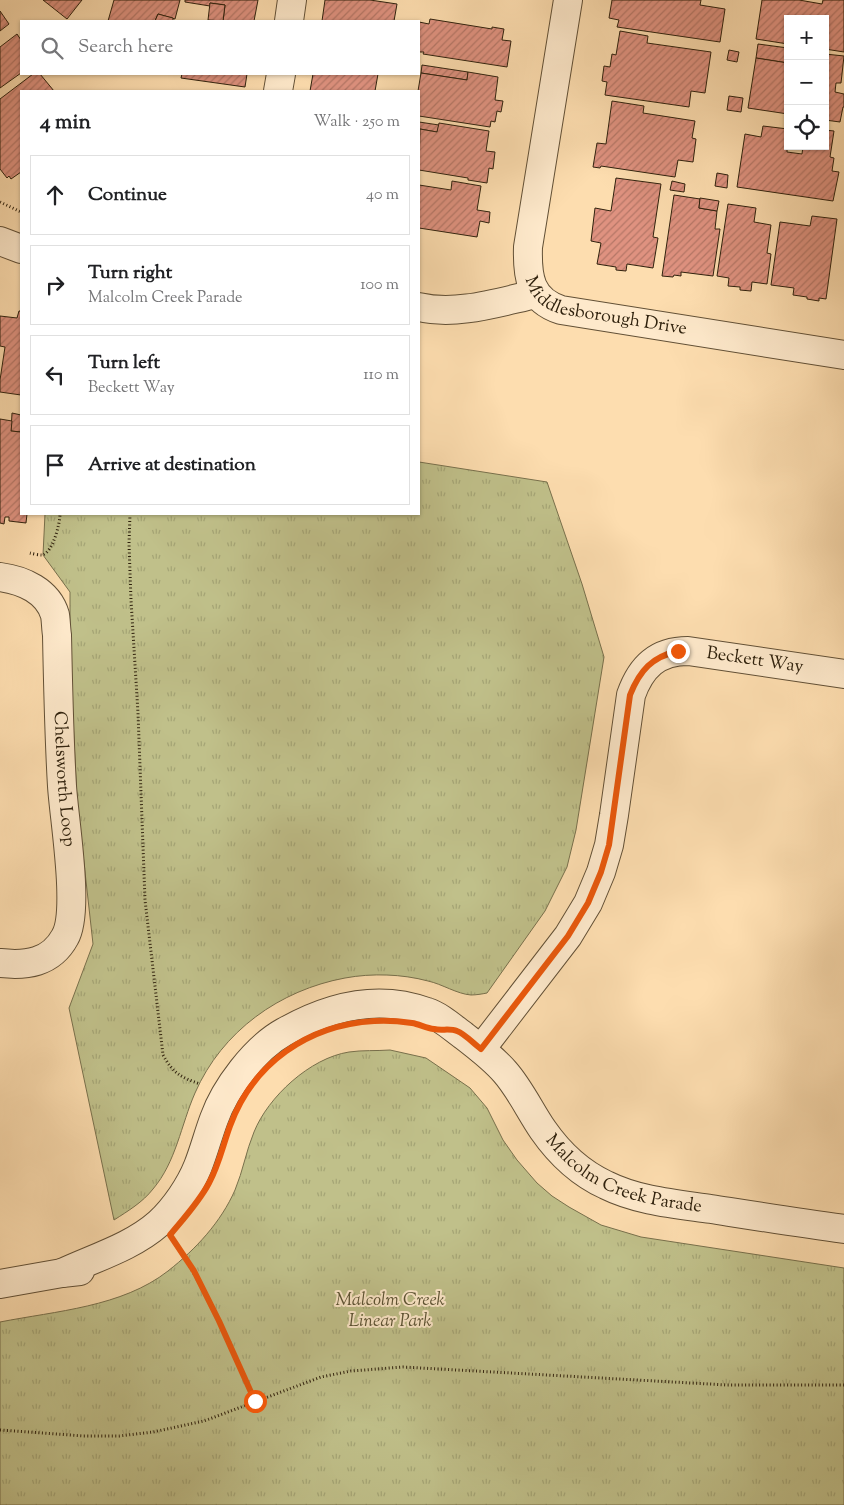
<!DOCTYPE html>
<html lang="en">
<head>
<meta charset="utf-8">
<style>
	body { margin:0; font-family:"Sorts Mill Goudy",serif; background:#f6f6f6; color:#202124 }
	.controls { position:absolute; right:15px; top:15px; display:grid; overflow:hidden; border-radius:0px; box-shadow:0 1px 4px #0004 }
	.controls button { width:45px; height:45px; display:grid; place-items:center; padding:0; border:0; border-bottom:1px solid #e0e0e0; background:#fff; color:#202124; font:25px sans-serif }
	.stop { position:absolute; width:15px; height:15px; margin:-11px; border:4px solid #ea580c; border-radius:50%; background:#fff }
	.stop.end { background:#ea580c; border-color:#fff; box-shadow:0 1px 5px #0008 }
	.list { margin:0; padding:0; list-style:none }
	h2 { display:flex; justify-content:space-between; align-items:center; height:65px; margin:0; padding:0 20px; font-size:21px }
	h2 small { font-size:16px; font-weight:400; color:#757577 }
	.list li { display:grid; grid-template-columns:32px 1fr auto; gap:15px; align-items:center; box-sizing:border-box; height:80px; margin:0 10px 10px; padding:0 10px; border:1px solid #e0e0e0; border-radius:0px }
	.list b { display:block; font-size:19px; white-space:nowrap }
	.list p { margin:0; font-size:16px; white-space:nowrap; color:#757577 }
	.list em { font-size:16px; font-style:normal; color:#757577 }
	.icon { flex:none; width:28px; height:28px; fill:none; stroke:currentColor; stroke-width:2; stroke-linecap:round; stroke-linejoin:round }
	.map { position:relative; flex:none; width:844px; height:1505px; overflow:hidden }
	.search { position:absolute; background:#fff; box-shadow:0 1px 4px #0004; left:20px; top:20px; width:400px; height:55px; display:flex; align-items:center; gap:12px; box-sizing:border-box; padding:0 18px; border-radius:0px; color:#757577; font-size:19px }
	.panel { position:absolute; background:#fff; box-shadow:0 1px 4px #0004; left:20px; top:90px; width:400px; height:425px; border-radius:0px }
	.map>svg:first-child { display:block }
	.park { fill:url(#park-tufts); stroke:#78704c }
	.building { fill:url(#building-hatch); stroke:#2f210d }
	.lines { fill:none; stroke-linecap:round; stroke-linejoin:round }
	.minor-casing { stroke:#625036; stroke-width:30 }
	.path { stroke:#2f210d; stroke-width:3; stroke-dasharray:1 2.5; stroke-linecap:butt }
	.minor { stroke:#fee9cb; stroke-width:28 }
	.route { stroke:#ea580c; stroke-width:6 }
	.labels { text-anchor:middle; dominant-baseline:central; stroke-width:4; stroke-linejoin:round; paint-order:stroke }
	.street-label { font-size:18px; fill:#2f210d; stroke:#fee9cb }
	.park-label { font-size:18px; font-style:italic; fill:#5a5132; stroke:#fee9cb }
</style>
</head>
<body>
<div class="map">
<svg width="844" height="1505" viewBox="0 0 844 1505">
	<defs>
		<pattern id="park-tufts" width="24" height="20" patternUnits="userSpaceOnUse" patternTransform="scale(1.25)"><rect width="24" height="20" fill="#c0c08a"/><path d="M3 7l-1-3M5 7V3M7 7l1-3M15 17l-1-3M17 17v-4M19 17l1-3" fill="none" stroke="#a5a576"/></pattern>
		<pattern id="building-hatch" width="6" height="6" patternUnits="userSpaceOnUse" patternTransform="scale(1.25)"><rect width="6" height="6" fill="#df9280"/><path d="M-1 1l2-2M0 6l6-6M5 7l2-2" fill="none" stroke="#b57767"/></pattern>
	</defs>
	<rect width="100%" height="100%" fill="#fdddaf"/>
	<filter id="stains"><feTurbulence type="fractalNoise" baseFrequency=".004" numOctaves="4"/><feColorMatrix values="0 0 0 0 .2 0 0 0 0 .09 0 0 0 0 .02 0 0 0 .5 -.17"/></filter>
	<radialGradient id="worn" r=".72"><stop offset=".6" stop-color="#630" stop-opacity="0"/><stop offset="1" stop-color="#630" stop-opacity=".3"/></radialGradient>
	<g class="park">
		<path d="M419 462 547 482 582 584 604 657 576 830 567 867 545 911 487 993C482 994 476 995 471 995 457 994 442 984 428 981 402 974 372 973 345 978 280 990 222 1031 195 1093 181 1125 176 1162 153 1189 143 1202 128 1211 114 1220L69 1008 93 944 77 800 70 660V592L43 555 45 514H419Z"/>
		<path d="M390 1050 426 1058 470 1088 487 1108 503 1140 517 1160 537 1183 552 1196 569 1207 601 1225 641 1237 844 1268V1505H0V1322C56 1311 122 1307 168 1271 196 1249 221 1222 235 1190 243 1171 246 1151 254 1132 268 1097 310 1058 349 1052 362 1050 377 1051 390 1050Z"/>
	</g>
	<g class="building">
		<path d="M43 0H82L67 19Z"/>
		<path d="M114 0H180L175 19 158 14 155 21H108Z"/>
		<path d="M185 0H258L254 21H223L225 5 210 3V6L185 2Z"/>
		<path d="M325 0H370L397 4 394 21H322Z"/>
		<path d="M612 0H701L700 5 725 9 720 42 617 27 619 20 609 18Z"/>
		<path d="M762 0H799L822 4 823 0H844V52L825 49V19H788V44L756 39Z"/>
		<path d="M210 3 225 5 223 21 208 20Z"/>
		<path d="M0 11 9 24 0 31Z"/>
		<path d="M158 14 173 18V21H155Z"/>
		<path d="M430 19 492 29V27L504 29 502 40 511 41 507 67 423 54 424 52H419V22L429 24Z"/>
		<path d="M620 31 648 36 647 43 711 52 705 93 691 91 689 107 605 95 607 82 602 81 604 66 610 67 612 54 616 55Z"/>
		<path d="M17 34 21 40V73L0 88V47Z"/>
		<path d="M758 44 788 48V63L756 58Z"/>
		<path d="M729 50 739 52 737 62 727 60Z"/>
		<path d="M825 54 844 56 841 83H836L835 92 844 94V107H843L840 122 825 120Z"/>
		<path d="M756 58 788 63V114L748 108Z"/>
		<path d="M422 65 468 72 467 80 421 73Z"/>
		<path d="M468 72 498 77 495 100 503 101 501 112 497 111 495 122 491 121 490 127 419 116 418 91 421 73 467 80Z"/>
		<path d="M33 74H40L54 91H21V172L11 179 9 176 7 178 0 169V99Z"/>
		<path d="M182 74H247L245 87 181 78Z"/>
		<path d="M313 74H378L375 91H310Z"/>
		<path d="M729 96 743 98 741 112 727 110Z"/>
		<path d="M612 101 644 106 643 113 695 121 692 138 696 139 693 162 678 160 675 177 601 166 600 168 593 167 597 143 606 144Z"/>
		<path d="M419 122 439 125 437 132 420 129 419 135Z"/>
		<path d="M439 123 489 131 486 151 495 152 493 169 489 168 487 183 468 180V178L419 170 420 129 437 132Z"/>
		<path d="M763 126 788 129 787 152 802 154 803 146H825V130L834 131 830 157 834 158 832 171 839 172 833 201 737 187 745 134 761 137Z"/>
		<path d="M717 173 728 175 727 188 715 186Z"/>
		<path d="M616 178 661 184 653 237 658 238 653 268 627 264 626 271 616 270V267L597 264 601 243 591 241 595 208 611 211Z"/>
		<path d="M452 181 481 186 477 210 490 212 489 223 480 221 477 237 419 228V185L451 190Z"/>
		<path d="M672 181 685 184 684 192 670 190Z"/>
		<path d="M674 195 700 199 699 208 717 211 715 229H720L713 276 681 272V276L674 275 673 277 662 276Z"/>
		<path d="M700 198 719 201 717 211 699 208Z"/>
		<path d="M728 204 756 208 754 222 771 225 767 253 771 254 767 284 752 282 751 291 740 290V287L728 286 729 278 717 276Z"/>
		<path d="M812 216 837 219 826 299 819 298V301L807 299V297L793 295 794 288 771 285 780 222 810 226Z"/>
		<path d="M19 311H21V395L0 392V380L5 347 0 346V316L17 318Z"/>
		<path d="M12 413 21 415V432L11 431Z"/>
		<path d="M0 419 12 421 11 431 21 432V514H27L26 523 9 521V517H5L4 524 0 523Z"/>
	</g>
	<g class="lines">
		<g class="minor-casing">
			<g id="minor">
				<path id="s1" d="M568 0 528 247C527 277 530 300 561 310L844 355"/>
				<path d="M289 21 292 0"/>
				<path d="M278 91 281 74"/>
				<path d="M0 241 21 249"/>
				<path d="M419 307C457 316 499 302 536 294"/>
				<path id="s2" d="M0 577C23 580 48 591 55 615 56 621 56 629 57 635 58 686 59 736 62 786 64 819 80 911 65 937 51 963 26 966 0 963"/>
				<path id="s3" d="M481 1049 568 936 588 903 601 872 609 845 614 815 631 695C641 667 657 651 688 651L844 674"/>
				<path id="s4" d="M62 1273C94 1258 132 1247 159 1223 175 1208 190 1186 198 1166 204 1151 208 1135 214 1119 225 1088 255 1048 284 1032 328 1007 378 994 427 1012 440 1016 453 1028 464 1036 478 1047 493 1058 505 1072 520 1089 530 1111 543 1130 559 1153 580 1173 606 1185 638 1201 676 1204 711 1209 756 1216 800 1223 844 1229"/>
				<path d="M0 1284 62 1273 80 1271"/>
			</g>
		</g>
		<g class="path">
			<path d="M0 202 21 212"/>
			<path d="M130 514 129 544 131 600 138 713 145 900 163 1055C173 1073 180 1077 200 1084"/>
			<path d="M30 553C33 554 39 555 42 555 53 553 60 523 60 514"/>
			<path d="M177 1246C209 1295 231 1348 255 1401"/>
			<path d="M0 1430 83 1436H119L153 1432 204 1421 321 1377 351 1371 403 1367 727 1385H844"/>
		</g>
		<use href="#minor" class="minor"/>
	</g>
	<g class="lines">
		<path class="route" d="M255 1401 219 1321 194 1271 170 1235C184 1218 199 1202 209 1183 219 1165 223 1145 230 1126 253 1063 308 1025 374 1021 387 1020 399 1021 412 1023 419 1024 426 1028 434 1029 441 1031 450 1028 457 1031 465 1034 474 1044 481 1049L568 936 588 903 601 872 609 845 630 695C640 670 652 657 678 651"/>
	</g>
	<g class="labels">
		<g class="street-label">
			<text stroke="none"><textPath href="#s1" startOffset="368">Middlesborough Drive</textPath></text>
			<text stroke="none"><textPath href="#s3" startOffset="540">Beckett Way</textPath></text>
			<text stroke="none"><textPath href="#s2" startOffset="235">Chelsworth Loop</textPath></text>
			<text stroke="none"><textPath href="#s4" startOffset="756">Malcolm Creek Parade</textPath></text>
		</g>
		<g class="park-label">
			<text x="390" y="1301">Malcolm Creek<tspan x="390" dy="21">Linear Park</tspan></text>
		</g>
	</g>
	<rect width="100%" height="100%" filter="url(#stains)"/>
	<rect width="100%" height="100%" fill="url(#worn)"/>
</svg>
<div class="controls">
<button>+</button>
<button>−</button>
<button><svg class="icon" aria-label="locate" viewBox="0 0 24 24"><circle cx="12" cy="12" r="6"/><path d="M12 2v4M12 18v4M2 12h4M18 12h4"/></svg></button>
</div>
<div class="stop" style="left:255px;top:1401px"></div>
<div class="stop end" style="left:678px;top:651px"></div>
<div class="search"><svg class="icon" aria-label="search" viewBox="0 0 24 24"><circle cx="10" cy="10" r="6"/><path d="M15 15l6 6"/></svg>Search here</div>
<section class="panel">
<h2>4 min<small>Walk · 250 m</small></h2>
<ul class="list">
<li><svg class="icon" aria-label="ahead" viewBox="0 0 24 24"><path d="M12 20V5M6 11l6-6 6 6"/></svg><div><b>Continue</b></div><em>40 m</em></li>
<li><svg class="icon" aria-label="right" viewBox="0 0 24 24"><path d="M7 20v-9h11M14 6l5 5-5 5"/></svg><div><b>Turn right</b><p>Malcolm Creek Parade</p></div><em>100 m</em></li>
<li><svg class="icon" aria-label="left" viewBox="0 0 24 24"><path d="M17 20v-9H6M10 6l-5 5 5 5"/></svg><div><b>Turn left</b><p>Beckett Way</p></div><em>110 m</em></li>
<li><svg class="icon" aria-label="arrive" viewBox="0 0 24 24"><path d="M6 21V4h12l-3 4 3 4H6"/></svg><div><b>Arrive at destination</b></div></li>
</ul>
</section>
</div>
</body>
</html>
